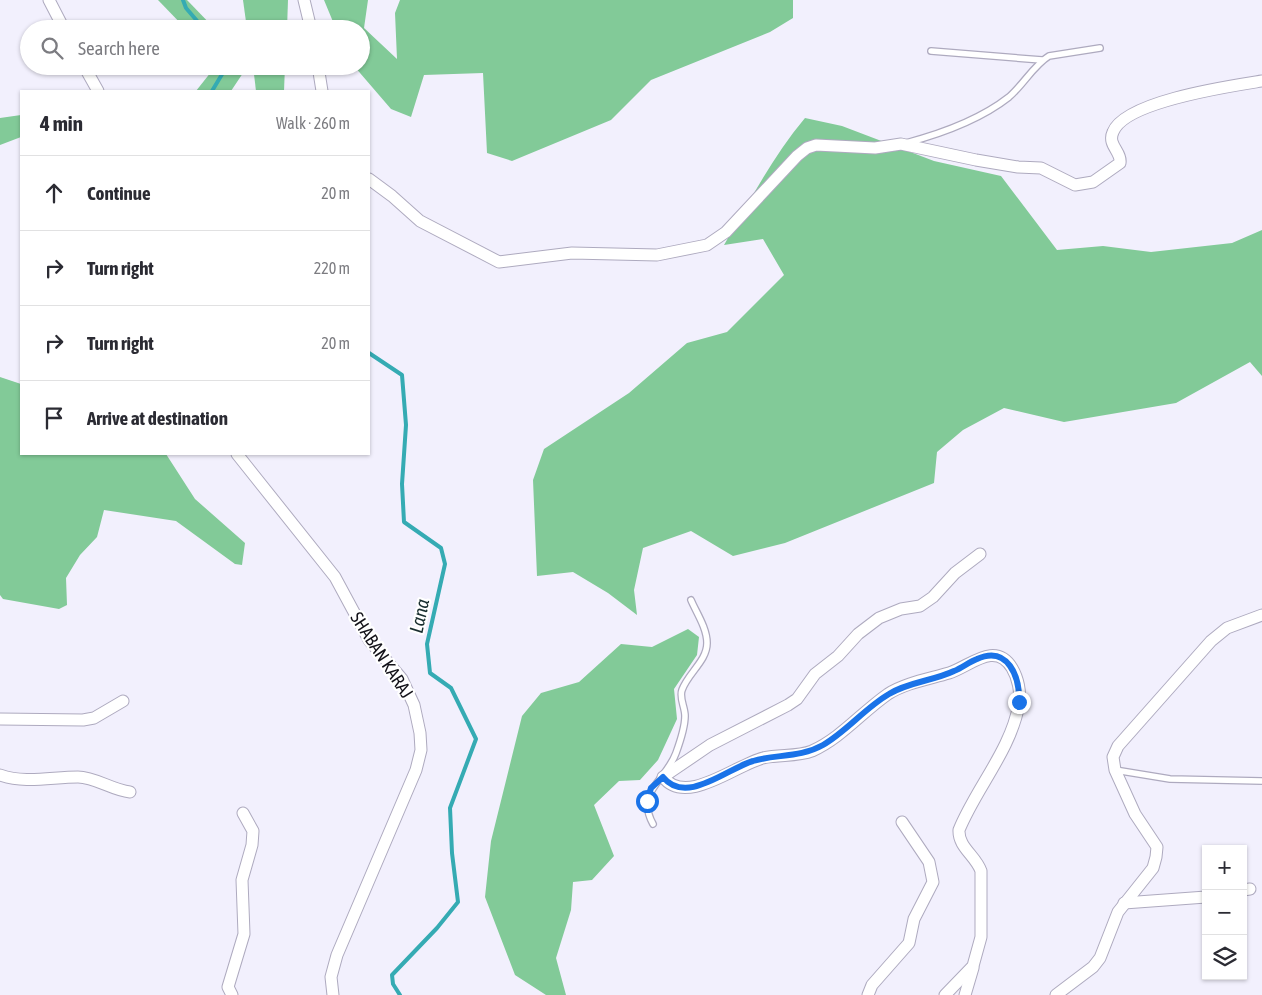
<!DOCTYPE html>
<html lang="en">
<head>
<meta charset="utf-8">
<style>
	body { margin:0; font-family:"Asap Condensed",sans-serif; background:#f7f7f7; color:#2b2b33 }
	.controls { position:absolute; right:15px; bottom:15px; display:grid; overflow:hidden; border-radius:0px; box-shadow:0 1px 4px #0004 }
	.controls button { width:45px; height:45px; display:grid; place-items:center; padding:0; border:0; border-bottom:1px solid #e1e1e2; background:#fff; color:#2b2b33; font:25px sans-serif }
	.stop { position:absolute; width:15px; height:15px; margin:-11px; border:4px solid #1a73e8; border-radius:50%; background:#fff }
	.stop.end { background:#1a73e8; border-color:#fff; box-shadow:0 1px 5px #0008 }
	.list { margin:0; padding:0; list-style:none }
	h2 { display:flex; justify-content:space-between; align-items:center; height:65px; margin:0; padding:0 20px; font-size:21px }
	h2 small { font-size:16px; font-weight:400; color:#7c7c81 }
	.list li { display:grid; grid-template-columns:32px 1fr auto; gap:15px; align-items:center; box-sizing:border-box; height:75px; padding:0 20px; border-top:1px solid #e1e1e2 }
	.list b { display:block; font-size:19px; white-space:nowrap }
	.list em { font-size:16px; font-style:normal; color:#7c7c81 }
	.icon { flex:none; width:28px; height:28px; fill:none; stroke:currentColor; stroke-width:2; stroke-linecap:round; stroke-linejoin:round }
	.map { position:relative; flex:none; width:1262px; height:995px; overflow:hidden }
	.search { position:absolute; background:#fff; box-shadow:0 1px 4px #0004; left:20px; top:20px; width:350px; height:55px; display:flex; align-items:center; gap:12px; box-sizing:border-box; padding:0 18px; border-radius:28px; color:#7c7c81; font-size:19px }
	.panel { position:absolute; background:#fff; box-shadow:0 1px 4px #0004; left:20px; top:90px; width:350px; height:365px; border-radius:0px }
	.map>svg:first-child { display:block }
	.forest { fill:#82ca98 }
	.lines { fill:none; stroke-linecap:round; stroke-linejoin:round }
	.stream { stroke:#35abb3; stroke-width:4 }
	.service-casing { stroke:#aeaabf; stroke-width:8 }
	.minor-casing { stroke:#aeaabf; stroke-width:13 }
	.service { stroke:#fff; stroke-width:5.5 }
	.minor { stroke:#fff; stroke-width:11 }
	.route { stroke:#1a73e8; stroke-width:6 }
	.labels { text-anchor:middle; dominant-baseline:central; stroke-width:4.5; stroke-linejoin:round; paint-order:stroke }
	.street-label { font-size:18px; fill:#131219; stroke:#fff }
	.water-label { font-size:19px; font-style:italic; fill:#192e2f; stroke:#fff }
</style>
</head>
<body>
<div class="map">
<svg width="1262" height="995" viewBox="0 0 1262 995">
	<rect width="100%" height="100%" fill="#f2f0fd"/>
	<g class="forest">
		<path d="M158 0H187L215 29H186Z"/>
		<path d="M243 0H288L287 29H247Z"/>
		<path d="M324 0H368L364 28 397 59 395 13 400 0H793V18L770 32 651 80 611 120 512 161 487 153 483 73 424 75 411 117 391 109 354 66H361V29H336Z"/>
		<path d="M209 66H242L243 73 231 91H196L211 72Z"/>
		<path d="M253 66H285L284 91H256Z"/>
		<path d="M21 115V137L0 145V118Z"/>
		<path d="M805 118 842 126 934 161 1001 176 1057 250 1103 246 1151 252 1232 243 1262 230V376L1250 362 1176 403 1064 422 1004 408 963 430 937 452 934 483 785 543 733 556 691 531 643 548 634 590 637 615 608 593 573 572 537 576 533 480 544 449 629 393 687 343 727 332 784 275 763 239 724 245C749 202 773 156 805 118Z"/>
		<path d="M0 377 21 384V454H166L195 499 245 543 242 565 235 564 176 521 104 510 97 537 80 555 66 578 67 605 59 609 3 599 0 595Z"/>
		<path d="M688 629 699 637 697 655 674 689 677 719 658 760 640 780 619 781 594 805 614 856 592 880 573 882 571 910 556 958 566 995H546L515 975 485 897 491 841 522 716 541 693 579 682 621 644 652 647Z"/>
	</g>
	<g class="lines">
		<g class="stream">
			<path d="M183 0 186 8 204 29"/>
			<path d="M212 91 227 66"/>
			<path d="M369 353 402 375 406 425 402 484 404 522 441 548 445 564 427 644 430 673 451 688 476 739 450 808 452 853 458 902 437 928 392 975 393 984 400 995"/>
		</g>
		<g class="service-casing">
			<g id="service">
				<path d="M931 51 1042 60"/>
				<path d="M906 143C940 134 981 119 1009 97 1023 85 1034 65 1049 56L1100 48"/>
				<path d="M1115 770 1170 779 1262 781"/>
				<path d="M653 824C635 791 666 781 676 753 680 742 685 728 685 716 685 707 679 698 682 690 688 673 707 661 707 643 707 628 696 612 691 600"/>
			</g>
		</g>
		<g class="minor-casing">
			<g id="minor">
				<path d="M49 0 64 29"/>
				<path d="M304 0 311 29"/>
				<path d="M84 66 98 91"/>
				<path d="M318 66 322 91"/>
				<path d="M369 179 392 196 420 221 499 262 572 253 657 255 707 245 726 232 797 156 807 148 816 145 875 148 901 144 976 160 1018 167 1041 168 1075 185 1093 182 1120 163C1122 152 1107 145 1113 132 1125 101 1231 86 1262 81"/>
				<path d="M237 454 335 577 369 640 402 679 414 705 420 733 421 750 416 770 337 955 331 977 333 995"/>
				<path d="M0 719 83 720 94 718 123 701"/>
				<path d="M0 775C25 784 52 777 78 777 95 777 112 790 130 792"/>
				<path d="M1243 890 1250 889"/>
				<path d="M1124 903 1206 897"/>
				<path d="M232 995 228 987 244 934 242 880 252 845 253 831 243 813"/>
				<path d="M868 995 872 985 909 943 914 919 933 882 929 862 902 822"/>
				<path d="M945 995 973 966 981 937V871C976 856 958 847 959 830 976 788 1011 750 1019 704 1021 692 1018 678 1012 668 995 640 969 667 949 673 929 679 905 683 888 694 862 712 841 738 812 751 797 757 779 754 763 758 737 764 686 807 663 777L710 745 788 705 797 699 815 674 838 656 858 634 879 618 901 609 920 606 933 597 955 573 980 554"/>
				<path d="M965 995 973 968"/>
				<path d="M1056 995 1093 967 1100 958 1118 912 1153 868 1156 857 1157 847 1135 814 1115 770 1113 757 1118 746 1211 641 1227 628 1262 615"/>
			</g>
		</g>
		<use href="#service" class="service"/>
		<use href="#minor" class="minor"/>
	</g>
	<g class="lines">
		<path class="route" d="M647 801 651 788 663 777C686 806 728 768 753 761 776 754 800 758 823 745 847 731 865 708 889 694 908 682 933 681 954 671 962 668 969 662 977 659 1008 645 1020 677 1019 702"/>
	</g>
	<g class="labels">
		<g class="street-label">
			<text transform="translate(382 655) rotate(57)">SHABAN KARAJ</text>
		</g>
		<g class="water-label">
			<text transform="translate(419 616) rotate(-78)">Lana</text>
		</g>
	</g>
</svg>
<div class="controls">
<button>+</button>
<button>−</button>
<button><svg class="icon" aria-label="layers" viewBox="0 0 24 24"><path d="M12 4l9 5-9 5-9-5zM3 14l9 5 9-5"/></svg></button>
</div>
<div class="stop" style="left:647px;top:801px"></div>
<div class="stop end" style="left:1019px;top:702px"></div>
<div class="search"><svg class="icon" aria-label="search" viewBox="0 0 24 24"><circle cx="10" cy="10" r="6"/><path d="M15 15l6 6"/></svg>Search here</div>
<section class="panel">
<h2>4 min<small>Walk · 260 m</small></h2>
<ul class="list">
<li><svg class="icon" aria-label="ahead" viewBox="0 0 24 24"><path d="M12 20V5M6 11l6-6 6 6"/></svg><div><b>Continue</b></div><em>20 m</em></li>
<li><svg class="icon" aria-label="right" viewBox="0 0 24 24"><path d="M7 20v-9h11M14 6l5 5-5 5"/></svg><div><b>Turn right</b></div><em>220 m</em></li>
<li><svg class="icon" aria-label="right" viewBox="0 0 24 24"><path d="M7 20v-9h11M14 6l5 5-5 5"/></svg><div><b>Turn right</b></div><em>20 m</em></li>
<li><svg class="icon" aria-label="arrive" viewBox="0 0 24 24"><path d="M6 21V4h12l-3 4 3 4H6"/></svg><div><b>Arrive at destination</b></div></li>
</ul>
</section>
</div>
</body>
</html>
